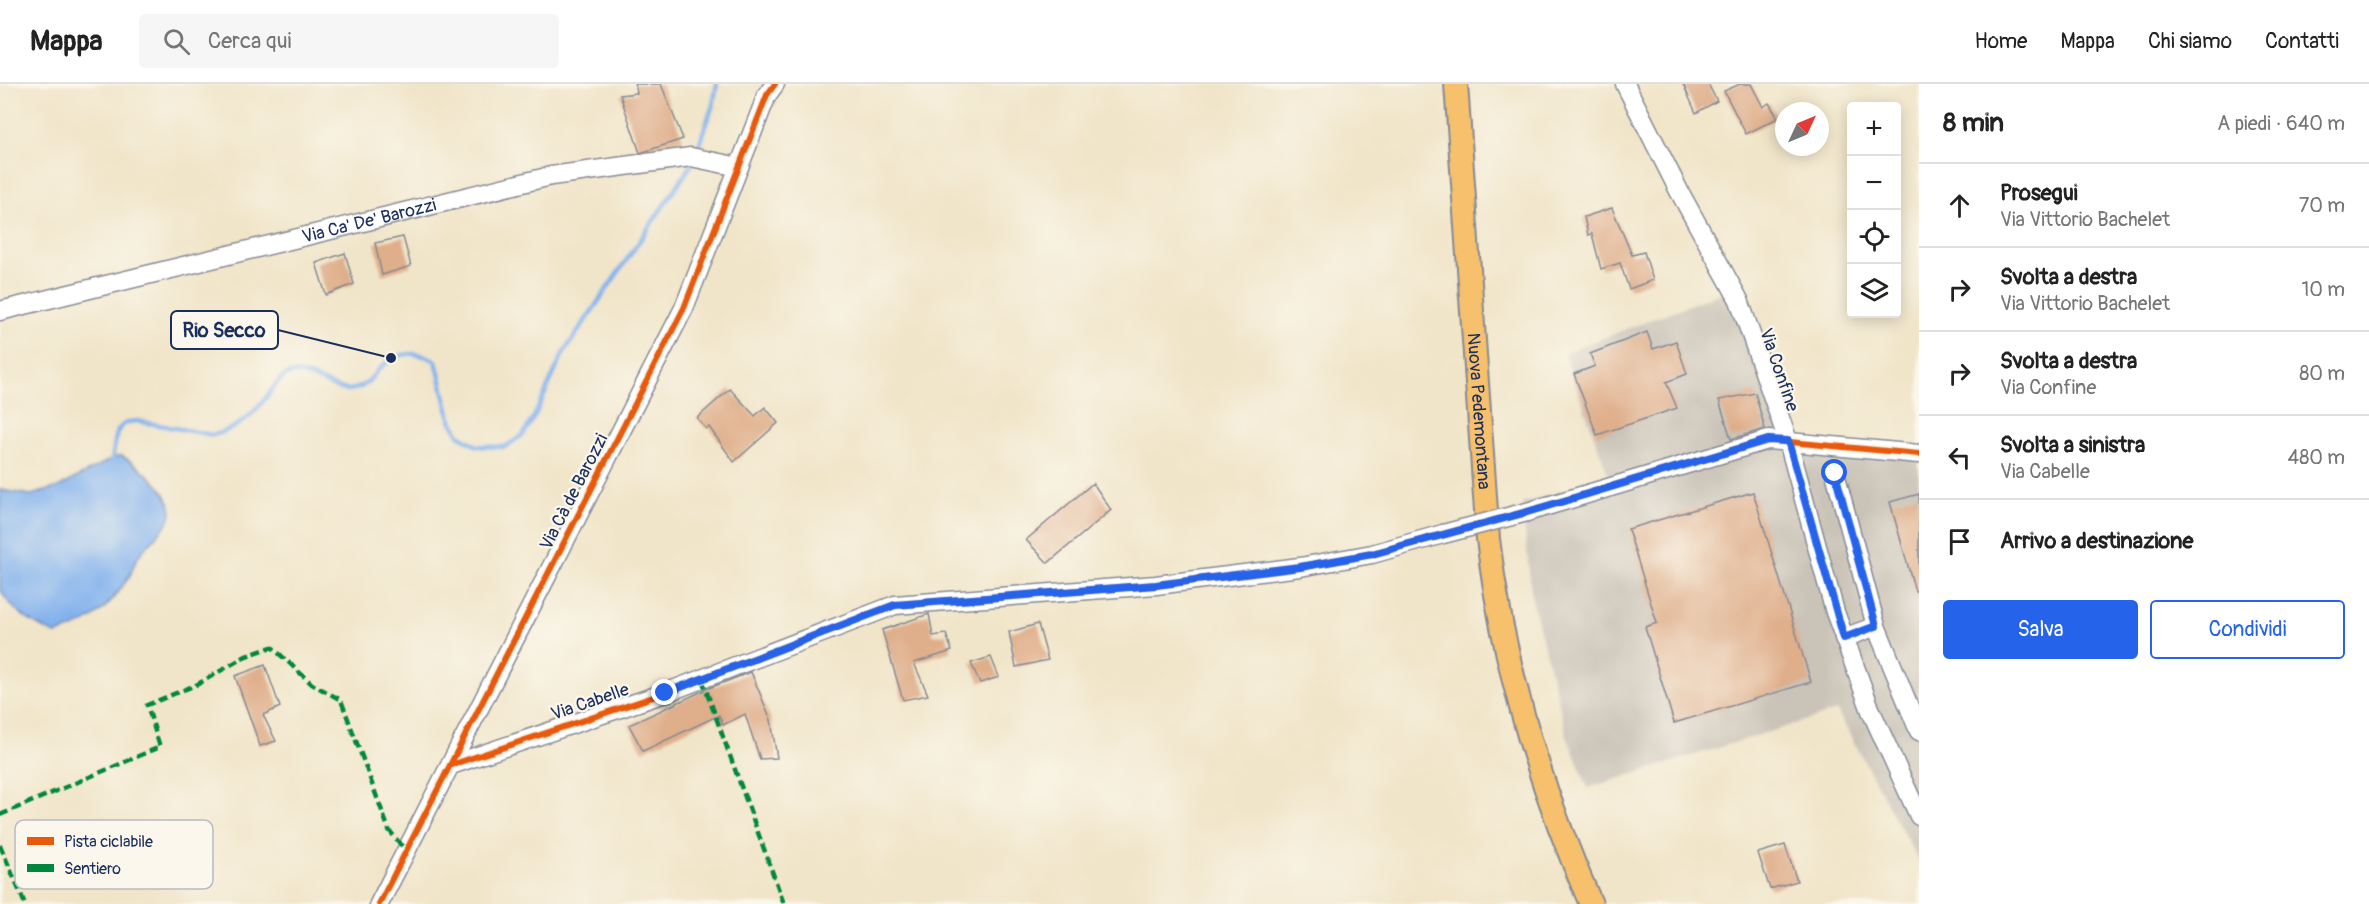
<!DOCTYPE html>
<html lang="it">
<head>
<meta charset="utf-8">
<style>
	body { margin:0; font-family:Pangolin,sans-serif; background:#f6f6f6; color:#222 }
	.controls { position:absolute; right:18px; top:18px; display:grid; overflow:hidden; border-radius:6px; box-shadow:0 3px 15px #0003 }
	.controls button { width:54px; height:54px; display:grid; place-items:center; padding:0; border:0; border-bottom:2px solid #e0e0e0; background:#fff; color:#222; font:30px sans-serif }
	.compass { position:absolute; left:1775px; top:18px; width:54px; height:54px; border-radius:50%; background:#fff; box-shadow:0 3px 15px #0003; rotate:46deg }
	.stop { position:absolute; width:18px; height:18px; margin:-14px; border:4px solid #2563eb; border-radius:50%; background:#fff }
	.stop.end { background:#2563eb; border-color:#fff; box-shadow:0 2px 6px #0008 }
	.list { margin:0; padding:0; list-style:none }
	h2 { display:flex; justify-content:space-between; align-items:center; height:78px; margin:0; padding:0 24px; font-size:26px }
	h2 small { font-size:20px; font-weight:400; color:#767676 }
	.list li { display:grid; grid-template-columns:39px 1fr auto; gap:18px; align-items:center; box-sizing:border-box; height:84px; padding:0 24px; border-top:2px solid #e0e0e0 }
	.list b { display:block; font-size:22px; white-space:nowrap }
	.list p { margin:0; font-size:20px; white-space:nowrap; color:#767676 }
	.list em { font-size:20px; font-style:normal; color:#767676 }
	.actions { display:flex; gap:12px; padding:18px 24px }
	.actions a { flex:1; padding:14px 0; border:2px solid #2563eb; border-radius:6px; text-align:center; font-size:21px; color:#2563eb }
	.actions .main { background:#2563eb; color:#fff }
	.icon { flex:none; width:33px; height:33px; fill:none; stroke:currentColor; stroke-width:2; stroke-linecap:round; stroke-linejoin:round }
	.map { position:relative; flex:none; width:1919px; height:820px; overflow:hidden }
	header { display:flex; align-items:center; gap:36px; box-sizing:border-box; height:84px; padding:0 30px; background:#fff; border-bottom:2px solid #e0e0e0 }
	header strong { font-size:28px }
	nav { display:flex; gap:33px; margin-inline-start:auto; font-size:21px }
	.search { width:420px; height:54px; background:#f6f6f6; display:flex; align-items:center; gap:15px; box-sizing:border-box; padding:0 21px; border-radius:6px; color:#767676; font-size:22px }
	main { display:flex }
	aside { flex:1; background:#fff }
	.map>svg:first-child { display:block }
	.industrial { fill:#cac3b8 }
	.water { fill:#83b2ed; stroke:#4f70a6; stroke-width:1.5 }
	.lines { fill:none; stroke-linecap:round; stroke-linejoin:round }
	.stream { stroke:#83b2ed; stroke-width:4.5 }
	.building { fill:#dfae8a }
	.minor-casing { stroke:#868a94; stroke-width:21 }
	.major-casing { stroke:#868a94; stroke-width:26 }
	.minor { stroke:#fff; stroke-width:18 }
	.major { stroke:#f7c06c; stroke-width:22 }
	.minor-bridge-casing { stroke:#868a94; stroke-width:21; stroke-linecap:butt }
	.minor-bridge { stroke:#fff; stroke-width:18 }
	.quiet { stroke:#00873e; stroke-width:4.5; stroke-dasharray:9 4.5; stroke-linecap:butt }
	.cycleway-casing { stroke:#fbf7ec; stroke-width:10 }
	.cycleway { stroke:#e8590c; stroke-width:6 }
	.route { stroke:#2563eb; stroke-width:8 }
	.labels { text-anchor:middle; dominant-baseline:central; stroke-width:4.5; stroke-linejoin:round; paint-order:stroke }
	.street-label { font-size:18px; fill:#1b2f5e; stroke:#fbf7ec }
	.key { fill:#fbf7ec; stroke:#b8bbc1; stroke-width:1.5 }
	.key-label { font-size:16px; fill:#1b2f5e }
	.leader { fill:none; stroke:#1b2f5e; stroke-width:2 }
	.callout-dot { fill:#1b2f5e; stroke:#fbf7ec; stroke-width:2 }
	.callout { fill:#fbf7ec; stroke:#1b2f5e; stroke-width:2 }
	.callout-label { font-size:20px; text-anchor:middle; font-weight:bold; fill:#1b2f5e }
</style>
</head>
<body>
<header>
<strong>Mappa</strong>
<div class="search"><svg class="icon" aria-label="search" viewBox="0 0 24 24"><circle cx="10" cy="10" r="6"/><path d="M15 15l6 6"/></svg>Cerca qui</div>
<nav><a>Home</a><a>Mappa</a><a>Chi siamo</a><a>Contatti</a></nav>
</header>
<main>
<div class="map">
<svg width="1919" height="820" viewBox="0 0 1919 820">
	<rect width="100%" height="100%" fill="#fbf7ec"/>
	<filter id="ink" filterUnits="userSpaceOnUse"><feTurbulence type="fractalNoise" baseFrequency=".0167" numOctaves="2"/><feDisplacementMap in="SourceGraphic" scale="12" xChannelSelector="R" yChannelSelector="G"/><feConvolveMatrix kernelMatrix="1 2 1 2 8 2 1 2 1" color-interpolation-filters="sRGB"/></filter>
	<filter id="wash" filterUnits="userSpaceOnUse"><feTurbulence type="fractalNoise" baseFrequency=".008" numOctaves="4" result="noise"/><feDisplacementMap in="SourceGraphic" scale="24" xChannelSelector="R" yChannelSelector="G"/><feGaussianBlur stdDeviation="1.35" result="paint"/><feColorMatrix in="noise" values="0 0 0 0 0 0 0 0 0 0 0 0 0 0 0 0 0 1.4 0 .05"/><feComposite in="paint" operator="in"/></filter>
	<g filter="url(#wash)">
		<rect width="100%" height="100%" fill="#f1e5c9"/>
		<path class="industrial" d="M1741 201 1788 361 1919 368V778L1837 627 1588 704 1568 655 1532 515 1522 419 1609 393 1564 269Z"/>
		<path class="water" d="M122 372C139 382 172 407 171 429 170 441 148 460 141 469 135 476 134 481 131 489 129 494 124 500 121 504 104 529 84 543 55 550 33 540 11 527 0 505V406L31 411 59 403 115 373Z"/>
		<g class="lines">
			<g class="stream">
				<path d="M696 69 713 21 717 0"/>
				<path d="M111 380C117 360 110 338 137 337L213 351C236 346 254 330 268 311 273 304 278 295 287 291 310 282 334 313 358 304 367 301 372 293 378 286 396 268 414 265 436 277L450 334 459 351 477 362 505 363 523 351 535 331 564 268 694 77"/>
			</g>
		</g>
		<g id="blocks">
			<g class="building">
				<path d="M635 0H661L683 55 640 69 620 11 637 9Z"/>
				<path d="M1683 0H1708L1717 17 1696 29Z"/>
				<path d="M1740 0H1751L1763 23 1769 19 1778 34 1746 50 1724 7Z"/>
				<path d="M1612 124 1632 171 1644 168 1653 196 1629 205 1620 179 1601 185 1592 150 1588 151 1584 133Z"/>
				<path d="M403 153 411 182 382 191 375 159Z"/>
				<path d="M345 169 354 200 326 211 316 179Z"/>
				<path d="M1647 248 1653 265 1676 257 1687 290 1666 298 1677 324 1597 351 1574 290 1595 282 1590 270Z"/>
				<path d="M730 305 755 332 765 323 778 339 734 378 709 343 706 345 697 334Z"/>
				<path d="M1755 309 1765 345 1731 355 1719 316Z"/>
				<path d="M1093 399 1111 426 1048 479 1026 456Z"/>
				<path d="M1753 408 1811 598 1674 639 1645 543 1657 539 1628 445Z"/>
				<path d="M1919 410V507H1915L1890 418Z"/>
				<path d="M929 530 933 552 946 550 952 567 914 579 928 611 903 616 882 546Z"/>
				<path d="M1038 540 1048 576 1016 583 1009 548Z"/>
				<path d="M991 573 999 593 980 599 971 579Z"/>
				<path d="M265 581 280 623 263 631 276 657 260 662 235 592Z"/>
				<path d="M751 588 771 636 777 674 760 675 745 630 723 641 719 631 643 667 629 641 707 605Z"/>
				<path d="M1785 761 1797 797 1770 805 1758 769Z"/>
			</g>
		</g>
	</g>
	<g filter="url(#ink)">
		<use href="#blocks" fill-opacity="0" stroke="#868a94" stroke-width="1.5"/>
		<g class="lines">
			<g class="minor-casing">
				<g id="minor">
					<path d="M1625 0 1679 107 1739 216 1788 357 1835 528 1871 627 1919 732"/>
					<path id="s1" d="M0 227 551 92 691 73 739 83"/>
					<path d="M1835 389 1876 542 1919 647"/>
					<path d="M1527 428 1768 356 1919 370"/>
					<path d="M1844 554 1876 542"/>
					<path d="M451 681 665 609 895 521 1156 501 1300 483 1372 470 1443 450"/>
					<path d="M379 820 684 224 767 11 775 0"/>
				</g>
			</g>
			<g class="major-casing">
				<g id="major">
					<path id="s2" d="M1456 0 1488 455C1503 582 1540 704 1591 820"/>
				</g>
			</g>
			<use href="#minor" class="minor"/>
			<use href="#major" class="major"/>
			<g class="minor-bridge-casing">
				<path id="minor-bridge" d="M1443 450 1527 428"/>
			</g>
			<use href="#minor-bridge" class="minor-bridge"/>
			<g class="quiet">
				<path d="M702 595 784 820"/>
				<path d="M0 731 160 663 147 621 198 600 246 572 272 563 312 600 341 616 389 746 406 767"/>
				<path d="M0 761 25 820"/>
			</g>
			<g class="cycleway-casing">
				<g id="cycleway">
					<path d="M451 681 665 609 895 521 1156 501 1300 483 1372 470 1527 428 1768 356 1919 370"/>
					<path d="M379 820 684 224 767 11 775 0"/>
				</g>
			</g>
			<use href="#cycleway" class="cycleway"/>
		</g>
	</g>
	<g class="lines" filter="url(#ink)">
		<path class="route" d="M665 609 895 521 1156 501 1300 483 1372 470 1527 428 1768 356 1788 357 1844 554 1876 542 1835 389"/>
	</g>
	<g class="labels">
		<g class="street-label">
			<text stroke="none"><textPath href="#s1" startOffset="380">Via Ca' De' Barozzi</textPath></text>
			<text transform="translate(1779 286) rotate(71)">Via Confine</text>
			<text stroke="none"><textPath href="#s2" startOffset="328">Nuova Pedemontana</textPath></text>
			<text transform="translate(574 408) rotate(-63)">Via Cà de Barozzi</text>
			<text transform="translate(590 618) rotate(-19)">Via Cabelle</text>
		</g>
	</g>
	<rect x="15" y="736" width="198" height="69" rx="9" class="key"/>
	<rect x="27" y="753" width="27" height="8" fill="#e8590c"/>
	<rect x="27" y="780" width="27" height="8" fill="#00873e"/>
	<g class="key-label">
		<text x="64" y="763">Pista ciclabile</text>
		<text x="64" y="790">Sentiero</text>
	</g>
	<path class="leader" d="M391 274L278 246"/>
	<circle class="callout-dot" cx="391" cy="274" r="6"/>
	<rect class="callout" x="171" y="227" width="107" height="38" rx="6"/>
	<g class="callout-label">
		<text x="224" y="253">Rio Secco</text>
	</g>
</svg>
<div class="controls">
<button>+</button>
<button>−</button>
<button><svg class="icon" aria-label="locate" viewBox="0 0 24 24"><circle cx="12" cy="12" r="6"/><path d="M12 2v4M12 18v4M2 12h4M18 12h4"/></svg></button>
<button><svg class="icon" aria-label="layers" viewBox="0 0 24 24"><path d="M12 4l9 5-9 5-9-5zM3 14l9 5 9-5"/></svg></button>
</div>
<svg class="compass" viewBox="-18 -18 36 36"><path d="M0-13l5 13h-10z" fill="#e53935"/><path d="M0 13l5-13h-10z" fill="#767676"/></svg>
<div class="stop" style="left:1835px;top:389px"></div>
<div class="stop end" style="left:665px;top:609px"></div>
</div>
<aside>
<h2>8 min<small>A piedi · 640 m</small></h2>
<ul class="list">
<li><svg class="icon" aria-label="ahead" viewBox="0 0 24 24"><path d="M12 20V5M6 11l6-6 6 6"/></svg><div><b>Prosegui</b><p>Via Vittorio Bachelet</p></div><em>70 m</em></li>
<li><svg class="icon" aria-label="right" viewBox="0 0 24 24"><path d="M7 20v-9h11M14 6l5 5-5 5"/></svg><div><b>Svolta a destra</b><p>Via Vittorio Bachelet</p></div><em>10 m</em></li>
<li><svg class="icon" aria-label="right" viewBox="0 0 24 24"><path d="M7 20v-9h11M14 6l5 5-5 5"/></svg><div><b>Svolta a destra</b><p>Via Confine</p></div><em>80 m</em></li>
<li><svg class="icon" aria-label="left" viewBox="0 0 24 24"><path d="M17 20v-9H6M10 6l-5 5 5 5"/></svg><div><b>Svolta a sinistra</b><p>Via Cabelle</p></div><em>480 m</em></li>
<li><svg class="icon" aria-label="arrive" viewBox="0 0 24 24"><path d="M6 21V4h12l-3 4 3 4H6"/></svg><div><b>Arrivo a destinazione</b></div></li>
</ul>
<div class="actions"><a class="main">Salva</a><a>Condividi</a></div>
</aside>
</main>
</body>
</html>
